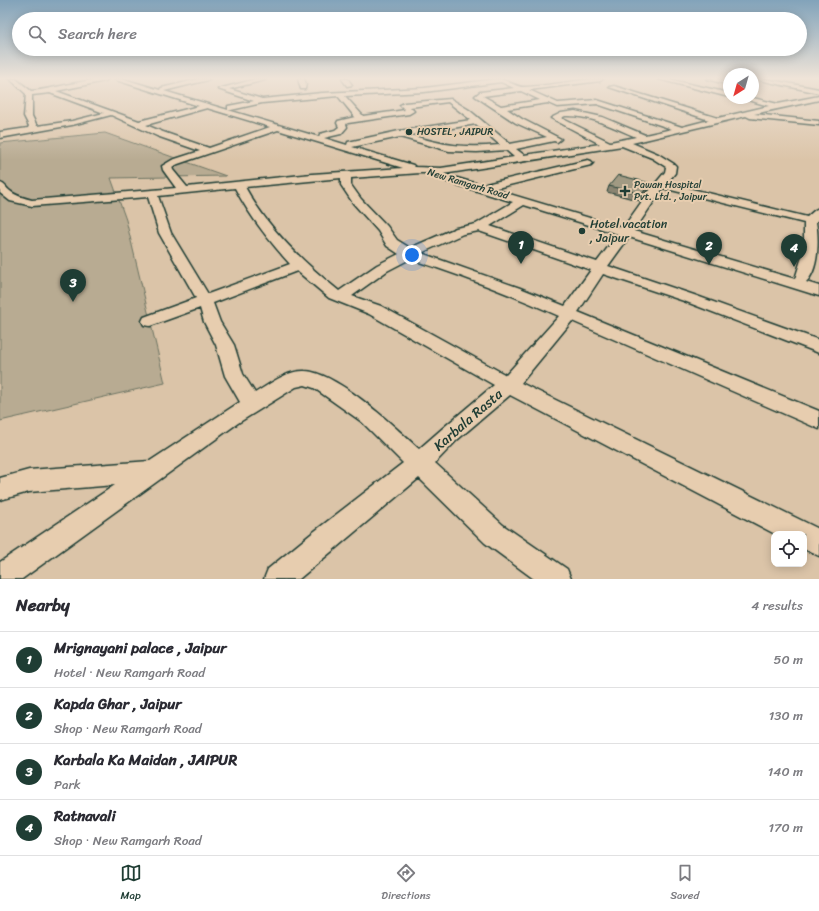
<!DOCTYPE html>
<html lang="en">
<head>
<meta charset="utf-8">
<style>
	body { margin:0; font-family:Sriracha,sans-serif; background:#f2f2f3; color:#2b2b33 }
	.controls { position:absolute; right:12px; bottom:12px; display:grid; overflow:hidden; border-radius:8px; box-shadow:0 2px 10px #0003 }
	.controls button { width:36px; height:36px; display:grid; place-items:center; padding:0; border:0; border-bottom:1px solid #e1e1e2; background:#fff; color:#2b2b33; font:20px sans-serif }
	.compass { position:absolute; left:723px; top:68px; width:36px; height:36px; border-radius:50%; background:#fff; box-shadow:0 2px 10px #0003; rotate:217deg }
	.you { position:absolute; left:412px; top:255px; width:14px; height:14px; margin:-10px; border:3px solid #fff; border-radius:50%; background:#1a73e8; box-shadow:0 0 0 6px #1a73e833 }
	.badge { display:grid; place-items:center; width:26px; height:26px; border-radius:50%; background:#1f3d34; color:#fff; font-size:13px; font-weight:700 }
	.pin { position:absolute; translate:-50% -33px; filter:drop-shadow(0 1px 2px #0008) }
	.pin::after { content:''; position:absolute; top:21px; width:14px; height:12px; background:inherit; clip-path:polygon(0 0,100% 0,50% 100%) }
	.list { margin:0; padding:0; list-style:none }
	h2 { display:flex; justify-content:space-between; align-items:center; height:52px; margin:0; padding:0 16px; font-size:17px }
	h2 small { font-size:13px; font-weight:400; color:#7c7c81 }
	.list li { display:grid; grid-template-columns:26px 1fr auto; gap:12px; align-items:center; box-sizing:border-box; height:56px; padding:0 16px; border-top:1px solid #e1e1e2 }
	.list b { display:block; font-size:15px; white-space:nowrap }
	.list p { margin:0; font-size:13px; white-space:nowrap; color:#7c7c81 }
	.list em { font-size:13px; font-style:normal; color:#7c7c81 }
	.icon { flex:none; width:22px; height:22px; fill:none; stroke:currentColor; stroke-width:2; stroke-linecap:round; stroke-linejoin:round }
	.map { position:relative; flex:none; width:819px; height:579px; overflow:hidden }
	.search { position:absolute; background:#fff; box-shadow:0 2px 10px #0003; left:12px; right:12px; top:12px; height:44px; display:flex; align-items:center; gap:10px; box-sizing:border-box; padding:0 14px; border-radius:22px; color:#7c7c81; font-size:15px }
	.sheet { height:276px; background:#fff }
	nav { display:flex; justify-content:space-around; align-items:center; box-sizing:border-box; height:56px; border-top:1px solid #e1e1e2; background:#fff; font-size:11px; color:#7c7c81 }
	nav a { display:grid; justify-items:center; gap:2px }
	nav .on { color:#1f3d34 }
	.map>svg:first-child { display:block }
	.green { fill:#b8ab92; stroke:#6c7463 }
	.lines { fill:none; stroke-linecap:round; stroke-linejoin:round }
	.minor-casing { stroke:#1f3d34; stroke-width:3 }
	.minor { fill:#e7cdaf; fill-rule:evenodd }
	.wall { fill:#8a8471; stroke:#1f3d34 }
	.shaded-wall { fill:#716c5c; stroke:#1f3d34 }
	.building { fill:#a19a83; stroke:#1f3d34 }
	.poi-dot { fill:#1f3d34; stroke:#e7cdaf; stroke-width:1.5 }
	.labels { text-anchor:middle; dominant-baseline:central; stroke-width:4; stroke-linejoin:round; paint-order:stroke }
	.far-poi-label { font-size:10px; fill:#1f3d34; stroke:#e7cdaf; text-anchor:start }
	.far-street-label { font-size:10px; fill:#1f3d34; stroke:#e7cdaf }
	.poi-label { font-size:12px; fill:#1f3d34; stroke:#e7cdaf; text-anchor:start }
	.near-street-label { font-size:14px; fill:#1f3d34; stroke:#e7cdaf }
</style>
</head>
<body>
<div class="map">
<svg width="819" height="579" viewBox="0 0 819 579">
	<rect width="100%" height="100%" fill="#dbc4a8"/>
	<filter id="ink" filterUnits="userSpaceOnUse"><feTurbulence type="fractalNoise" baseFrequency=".025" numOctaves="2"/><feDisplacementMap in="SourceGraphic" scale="8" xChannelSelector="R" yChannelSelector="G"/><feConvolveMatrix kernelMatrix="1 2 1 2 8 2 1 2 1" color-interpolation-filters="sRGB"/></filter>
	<g filter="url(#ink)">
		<path class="green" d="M105 133 226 176 111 178 126 220 165 383 0 421V143Z"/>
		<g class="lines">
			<g class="minor-casing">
				<g id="minor">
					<path d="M10 79H16L31 91C56 89 82 79 108 79L105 81 56 91 139 121 199 106 116 80 115 79H124L160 90 161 88 199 79H209L208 80 164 91 319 137 320 134 335 130 339 127 337 123 338 121 355 117 338 96 262 103 231 110H228V106L254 101 218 89 256 79H266L265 80 229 89 262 99 322 93 424 88 497 79C507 79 515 87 524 87 550 86 576 79 603 79L600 81 529 90 558 103 597 100 682 127 709 120 609 87 614 86 718 118 769 106 741 98H753L778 104 819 96V100L754 114 819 121V125L750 118 746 116 632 143 658 154 674 164 676 166 675 173 667 183 807 217 815 210 819 208V219L816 222C819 238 819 270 806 282L819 286V296L629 237 608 266 694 295 819 340V353L684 301 603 274 578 312 819 411V429L572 321 521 383 819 529V556L804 549V534H775L510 395 457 440 435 463 503 525 567 569 571 579H534L485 543 419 478 299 579H264L268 569 311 534 403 463 362 422 314 388 305 385 296 387 238 423 22 579H0V562L115 485 29 492 0 500V478L29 470 150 461 240 402 225 376 216 345 204 322 200 308 150 326 144 325 142 321 144 317 196 298 159 233 148 197 32 206 10 201 0 193V183C5 184 6 188 10 191 16 196 24 198 32 200L176 188 163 170 162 166 172 160 200 151 157 136 111 115 72 125 0 138V132L28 128 29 126 24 116 26 94ZM501 82 514 88 480 92 475 96 516 123 547 137 510 144 469 110 451 99 404 103 400 105 405 110 363 116 345 96 424 92ZM521 91 540 100 501 106 483 96ZM50 93 104 113 72 121 37 126 32 116V95ZM448 102 471 120 399 131 348 142 347 145 324 138 341 134 347 127 346 124 348 123 409 114 414 111 410 107ZM548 103 557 107 597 104 672 129 645 135 602 117 575 111 561 113 551 118 600 144 524 155 516 149 554 141 557 142 561 139 522 119 507 109ZM207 108 270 127 209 148 163 132 146 125ZM565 116C591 115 613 127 636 137L610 142 561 118ZM476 124 500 145C464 148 445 146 411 135ZM278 130 403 168 312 174 187 187 173 170 172 167 178 164ZM400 137 449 151 477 152 506 150 514 157 441 168 415 167 413 165 352 147ZM622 146 652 158 666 167 665 172 650 190 623 228 493 189 591 165 593 163 591 161 588 160 490 183 486 184 485 186 443 174ZM420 173H428L429 176 513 202 476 224 456 228 410 248 397 240 387 226 361 199 351 185V178ZM341 178V185L353 203 378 231 387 246 399 254 377 265 339 291C303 262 268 229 245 187ZM235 188C249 215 270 242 290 264L208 294 171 233 158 196ZM663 188 804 223V250L795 279 634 231ZM524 205 618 234 597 262 490 226ZM479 231 591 270 565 306 520 288 421 253 463 234ZM410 259C461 275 510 294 559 316L506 375 381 306 352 296 387 271ZM297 271 329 298 369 314 494 385 443 428 419 449C396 428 337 372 305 371 287 370 270 384 255 393L243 374 234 345 220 322 213 303Z"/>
					<path d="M298 79H304L306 84 305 89H301Z"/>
					<path d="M342 79H348L352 85 347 86Z"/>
					<path d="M658 79H668L729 93V97Z"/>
					<path d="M707 79H718L729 81V85Z"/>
					<path d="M755 79H766L819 89V93Z"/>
				</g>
			</g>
			<use href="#minor" class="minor"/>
		</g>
		<path class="wall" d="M650 183 648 189 640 201 607 192 609 186Z"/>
		<path class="shaded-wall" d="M650 183 648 189 640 201 642 194Z"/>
		<path class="building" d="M618 175 650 183 642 194 609 186Z"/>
	</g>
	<linearGradient id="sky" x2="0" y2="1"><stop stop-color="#82a3ba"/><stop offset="0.49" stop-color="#efe4d8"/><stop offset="1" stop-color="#efe4d8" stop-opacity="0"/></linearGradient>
	<rect width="819" height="160" fill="url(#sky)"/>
	<g class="poi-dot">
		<circle cx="409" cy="132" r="4"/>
		<path d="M623 185h4v4h4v4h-4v4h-4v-4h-4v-4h4z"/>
		<circle cx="582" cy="231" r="4"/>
	</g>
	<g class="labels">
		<g class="far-poi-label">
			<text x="417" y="132">HOSTEL , JAIPUR</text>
			<text x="634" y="185">Pawan Hospital<tspan x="634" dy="12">Pvt. Ltd. , Jaipur</tspan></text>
		</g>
		<g class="far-street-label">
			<text transform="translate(468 184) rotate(17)">New Ramgarh Road</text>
		</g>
		<g class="poi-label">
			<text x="590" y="224">Hotel vacation<tspan x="590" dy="14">, Jaipur</tspan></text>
		</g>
		<g class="near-street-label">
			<text transform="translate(468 420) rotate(-41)">Karbala Rasta</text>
		</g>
	</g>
</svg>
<div class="controls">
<button><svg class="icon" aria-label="locate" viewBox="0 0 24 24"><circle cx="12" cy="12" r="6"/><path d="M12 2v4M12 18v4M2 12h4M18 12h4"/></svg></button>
</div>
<svg class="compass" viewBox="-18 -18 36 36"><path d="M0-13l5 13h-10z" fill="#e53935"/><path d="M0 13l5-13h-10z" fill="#7c7c81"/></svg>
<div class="you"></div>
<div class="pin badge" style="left:521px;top:264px">1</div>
<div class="pin badge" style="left:709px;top:265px">2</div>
<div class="pin badge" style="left:73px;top:302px">3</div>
<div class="pin badge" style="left:794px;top:267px">4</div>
<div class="search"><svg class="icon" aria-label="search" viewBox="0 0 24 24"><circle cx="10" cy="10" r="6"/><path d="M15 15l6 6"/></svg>Search here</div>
</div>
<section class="sheet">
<h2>Nearby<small>4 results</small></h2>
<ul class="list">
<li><span class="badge">1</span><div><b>Mrignayani palace , Jaipur</b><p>Hotel · New Ramgarh Road</p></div><em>50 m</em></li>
<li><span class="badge">2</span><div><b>Kapda Ghar , Jaipur</b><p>Shop · New Ramgarh Road</p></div><em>130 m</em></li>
<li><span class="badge">3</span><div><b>Karbala Ka Maidan , JAIPUR</b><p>Park</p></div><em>140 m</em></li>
<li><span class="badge">4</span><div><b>Ratnavali</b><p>Shop · New Ramgarh Road</p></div><em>170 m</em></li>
</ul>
</section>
<nav>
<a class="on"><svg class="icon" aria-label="map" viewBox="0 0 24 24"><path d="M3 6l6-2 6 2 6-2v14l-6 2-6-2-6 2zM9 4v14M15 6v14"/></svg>Map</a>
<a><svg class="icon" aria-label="directions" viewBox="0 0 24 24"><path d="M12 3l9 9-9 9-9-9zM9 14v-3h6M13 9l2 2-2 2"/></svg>Directions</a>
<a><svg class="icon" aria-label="saved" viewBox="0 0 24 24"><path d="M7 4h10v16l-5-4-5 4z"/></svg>Saved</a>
</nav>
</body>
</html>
